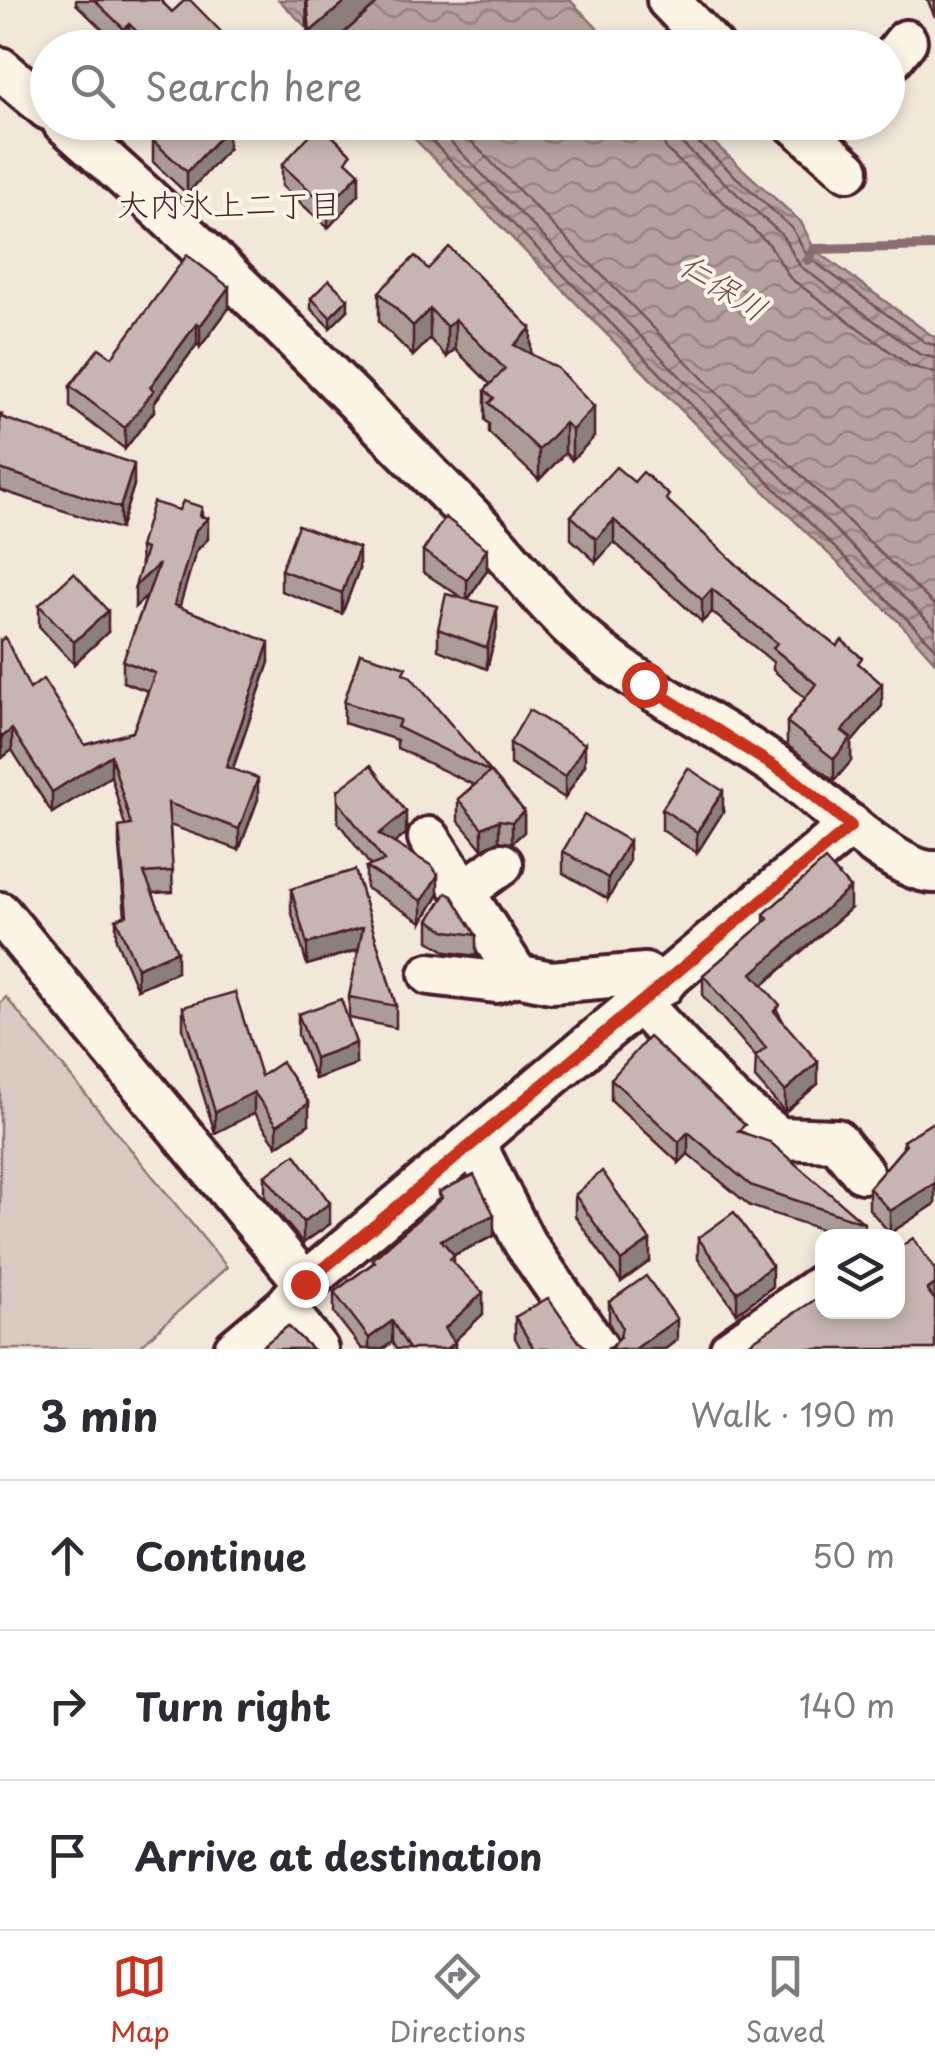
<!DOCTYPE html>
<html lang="en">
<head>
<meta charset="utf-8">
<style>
	body { margin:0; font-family:"Playpen Sans","Klee One",sans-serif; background:#f7f7f7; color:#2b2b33 }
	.controls { position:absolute; right:30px; bottom:30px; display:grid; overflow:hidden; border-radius:20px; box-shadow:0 5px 15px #0003 }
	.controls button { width:90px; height:90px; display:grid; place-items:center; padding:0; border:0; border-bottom:2px solid #e1e1e2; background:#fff; color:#2b2b33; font:50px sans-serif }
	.stop { position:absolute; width:30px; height:30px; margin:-22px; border:8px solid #c8321e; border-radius:50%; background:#fff }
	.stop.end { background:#c8321e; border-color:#fff; box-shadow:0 2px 10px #0008 }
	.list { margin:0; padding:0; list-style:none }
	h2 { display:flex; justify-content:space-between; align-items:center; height:130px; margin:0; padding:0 40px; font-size:42px }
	h2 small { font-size:32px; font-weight:400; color:#7c7c81 }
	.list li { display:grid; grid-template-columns:65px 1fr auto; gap:30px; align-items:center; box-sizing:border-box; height:150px; padding:0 40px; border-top:2px solid #e1e1e2 }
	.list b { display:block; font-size:38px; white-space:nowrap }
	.list em { font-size:32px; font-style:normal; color:#7c7c81 }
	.icon { flex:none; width:55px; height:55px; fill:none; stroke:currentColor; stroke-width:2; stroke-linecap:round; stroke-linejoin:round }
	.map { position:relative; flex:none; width:935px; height:1349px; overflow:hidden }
	.search { position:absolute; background:#fff; box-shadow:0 5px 15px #0003; left:30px; right:30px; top:30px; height:110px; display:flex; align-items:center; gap:25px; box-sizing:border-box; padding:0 35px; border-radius:55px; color:#7c7c81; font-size:38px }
	.sheet { height:580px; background:#fff }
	nav { display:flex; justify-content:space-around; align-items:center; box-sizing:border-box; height:140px; border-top:2px solid #e1e1e2; background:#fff; font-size:28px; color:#7c7c81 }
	nav a { display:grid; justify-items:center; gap:5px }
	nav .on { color:#c8321e }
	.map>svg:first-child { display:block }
	.pitch { fill:#d8cac0; stroke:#917476; stroke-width:2.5 }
	.water { fill:url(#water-waves); stroke:#8b6d6f; stroke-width:2.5 }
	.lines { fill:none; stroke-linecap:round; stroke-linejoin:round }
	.shore { stroke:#755358; stroke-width:2.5 }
	.stream { stroke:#8b6d6f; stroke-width:10 }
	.minor-casing { stroke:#4a1f2b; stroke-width:48 }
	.minor { stroke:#fcf5e5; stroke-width:40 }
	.wall { fill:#ab9d96; stroke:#4a1f2b; stroke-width:2.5 }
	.shaded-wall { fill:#8b7f7a; stroke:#4a1f2b; stroke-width:2.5 }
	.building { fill:#c7b6af; stroke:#4a1f2b; stroke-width:2.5 }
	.route { stroke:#c8321e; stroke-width:12 }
	.labels { text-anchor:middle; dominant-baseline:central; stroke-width:8; stroke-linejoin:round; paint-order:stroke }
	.neighbourhood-label { font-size:32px; fill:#4a1f2b; stroke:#fcf5e5 }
	.water-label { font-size:32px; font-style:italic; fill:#704c53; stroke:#fcf5e5 }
</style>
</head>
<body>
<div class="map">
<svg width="935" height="1349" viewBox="0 0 935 1349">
	<defs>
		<pattern id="water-waves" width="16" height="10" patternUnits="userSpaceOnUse" patternTransform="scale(2.5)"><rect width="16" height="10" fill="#b6a19c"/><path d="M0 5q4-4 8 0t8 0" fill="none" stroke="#96837f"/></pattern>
	</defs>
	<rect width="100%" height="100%" fill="#f1e8da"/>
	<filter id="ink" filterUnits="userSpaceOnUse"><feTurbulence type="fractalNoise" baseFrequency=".01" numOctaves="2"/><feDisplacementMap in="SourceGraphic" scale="20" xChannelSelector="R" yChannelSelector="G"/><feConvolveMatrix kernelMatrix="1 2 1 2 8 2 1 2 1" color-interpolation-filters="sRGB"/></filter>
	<g filter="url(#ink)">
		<path class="pitch" d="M6 997 227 1267 137 1349H0V1003Z"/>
		<g class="water">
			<path d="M279 0H570L615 47H326Z"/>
			<path d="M399 123H692L801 222 814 249 935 338V662L901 624 699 428Z"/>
		</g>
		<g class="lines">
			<g class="shore">
				<path d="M413 122 706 420 935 647"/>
				<path d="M431 122 715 412 935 628"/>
				<path d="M452 122 725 401 935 606"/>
				<path d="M658 122 660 136 667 150 770 245 790 278 910 366 935 373"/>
				<path d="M673 122 679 141 782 235 800 266 919 354 935 358"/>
				<path d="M686 122 689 134 792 228 808 257 926 343 935 345"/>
			</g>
			<path class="stream" d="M808 260 814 249 935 246"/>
			<g class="minor-casing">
				<g id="minor">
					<path d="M668 0 714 48"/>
					<path d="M888 63 906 41"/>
					<path d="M0 68 48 109"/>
					<path d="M63 122C207 248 342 386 476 522 509 556 538 596 573 629 637 690 721 725 792 777 823 801 897 874 935 872"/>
					<path d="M793 122 848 170"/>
					<path d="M429 838 517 975 551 982 645 974 663 985"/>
					<path d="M465 891 502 864"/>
					<path d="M0 913 305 1283"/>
					<path d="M430 974 496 982 517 975"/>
					<path d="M641 1004 725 1095 779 1138 836 1140 862 1172"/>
					<path d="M475 1144 524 1242 598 1349"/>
					<path d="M285 1307 317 1349"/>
					<path d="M235 1349 285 1307 305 1283 851 825"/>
					<path d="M731 1349 822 1285"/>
				</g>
			</g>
			<use href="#minor" class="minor"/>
		</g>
		<g class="wall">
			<path d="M76 0H160L172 12 236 48H131L129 45 127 48H121L76 4Z"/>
			<path d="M306 0H381L327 48H308Z"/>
			<path d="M926 0H935V17L928 1Z"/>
			<path d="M153 141 228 149 187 194 153 162Z"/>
			<path d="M282 165 351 166 359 194 328 228 282 186Z"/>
			<path d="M428 269 531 354 594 437 572 460 565 453 539 480 489 433V424L485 420V390L490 384 455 349 447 357 430 339 413 356 379 322V292Z"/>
			<path d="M311 298 348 310 330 328 311 309Z"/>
			<path d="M229 308 200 347 197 344 154 403V411L125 449 70 407V386L112 357Z"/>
			<path d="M0 414 2 417 134 485 120 529 0 490Z"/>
			<path d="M634 482 669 503 759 585 862 667 882 706 851 743V761L834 781 787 745V722L805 698 773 670V662L712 612 702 622 614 542 596 562 571 539V516Z"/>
			<path d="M202 517 208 539 196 551 179 607 269 662 233 769 258 799 239 850 170 825 173 892 153 893 177 972 137 989 116 940V919L125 916 119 847V827L125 826 111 776 52 813 12 750 2 758 0 754V641L30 689 85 745 133 732 148 691 123 682V661L147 596 135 607 141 568 140 547Z"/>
			<path d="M423 551 487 570 468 600 497 628 487 669 438 650V629L464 599 423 572Z"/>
			<path d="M359 569 342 614 281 591V570Z"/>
			<path d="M39 605 108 632 74 664 39 626Z"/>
			<path d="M406 674 524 811V832L512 843 499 841 482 849 458 820V799L474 785 397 748V740L344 723V702Z"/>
			<path d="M510 743 585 765 565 798 510 764Z"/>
			<path d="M338 790 406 834 394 843 438 896 422 922 366 888V867L370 865 338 822Z"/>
			<path d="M662 809 723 812 697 853 662 830Z"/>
			<path d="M563 851 629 862 608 899 563 873Z"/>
			<path d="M355 870 396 1006V1028L349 1018V997L359 950 307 965 291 910V889Z"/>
			<path d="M850 909 763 985 818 1084 785 1112 755 1078 756 1057 703 996V975L764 923V914Z"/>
			<path d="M429 920 476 935V956L447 952 429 941Z"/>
			<path d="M183 1007 261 1076 309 1124 277 1146 254 1113 215 1133 183 1029Z"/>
			<path d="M298 1014 356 1064 315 1079 298 1035Z"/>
			<path d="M611 1079 745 1133 864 1223V1236H842L750 1206 688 1154 679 1163 611 1100Z"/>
			<path d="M935 1121V1204L890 1233 869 1209V1188L903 1148V1141Z"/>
			<path d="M265 1176 330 1224 303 1243 265 1197Z"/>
			<path d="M439 1192 494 1236 454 1255V1263L483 1314 454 1341 455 1349H396L392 1342 383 1349H362L334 1313V1292L373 1263V1259L439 1201Z"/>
			<path d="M575 1195 650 1261 621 1282 575 1216Z"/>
			<path d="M698 1238 772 1287 737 1313 698 1259Z"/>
			<path d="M609 1302 677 1340 665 1349H607L612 1347 618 1340 609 1323Z"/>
			<path d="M515 1317 579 1342 588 1349H521L515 1338Z"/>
		</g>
		<g class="shaded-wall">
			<path d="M347 0H381L327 48H310V32Z"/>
			<path d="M129 24V45L124 48V29Z"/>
			<path d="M228 128V149L187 194V172Z"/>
			<path d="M359 173V194L328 228V207Z"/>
			<path d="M229 287V308L200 347V326Z"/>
			<path d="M348 299V310L330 328V317Z"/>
			<path d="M430 309V339L413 356V326Z"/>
			<path d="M455 319V349L447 357V327Z"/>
			<path d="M197 323V344L154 403V411L125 449V428L150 387Z"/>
			<path d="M531 328V358L514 345Z"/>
			<path d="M594 407V437L572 460V430Z"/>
			<path d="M565 423V453L539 480V450Z"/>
			<path d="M134 464V485L120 529V508Z"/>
			<path d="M202 507V524L208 518V539L196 551 174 626V605Z"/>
			<path d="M614 520V542L596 562V539Z"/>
			<path d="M359 548V569L342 614V593Z"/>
			<path d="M487 549V570L467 601V580Z"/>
			<path d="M159 564V585L135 607V586Z"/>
			<path d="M712 589V612L702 622V600Z"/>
			<path d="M497 607V628L487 669V648Z"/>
			<path d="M108 611V632L74 664V642Z"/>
			<path d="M269 642V662L226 788V767Z"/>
			<path d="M882 684V706L851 743V761L834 781V759L842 731Z"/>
			<path d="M12 729V750L2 758V737Z"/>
			<path d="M585 744V765L565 798V777Z"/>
			<path d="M111 755V776L52 813V792Z"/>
			<path d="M258 778V799L239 850V829Z"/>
			<path d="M723 791V812L697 853V832Z"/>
			<path d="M524 811V832L512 843V822Z"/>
			<path d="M406 812V834L379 855V834Z"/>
			<path d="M499 820V841L482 849V828Z"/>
			<path d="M629 841V862L608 899V878Z"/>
			<path d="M438 875V896L422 922V901Z"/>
			<path d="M850 888V909L752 994V973Z"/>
			<path d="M363 927V948L307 965V944Z"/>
			<path d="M177 951V972L137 989V968Z"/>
			<path d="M356 1043V1064L315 1079V1058Z"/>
			<path d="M818 1062V1084L785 1112V1091Z"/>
			<path d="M254 1092V1113L215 1133V1112Z"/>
			<path d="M309 1103V1124L277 1146V1125Z"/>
			<path d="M688 1132V1154L679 1163V1142Z"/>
			<path d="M935 1183V1204L890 1233V1211Z"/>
			<path d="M330 1203V1224L303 1243V1222Z"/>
			<path d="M494 1215V1236L441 1261V1240Z"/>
			<path d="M650 1240V1261L621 1282V1261Z"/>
			<path d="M772 1266V1287L737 1313V1292Z"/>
			<path d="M935 1284V1305L927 1290Z"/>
			<path d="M483 1293V1314L447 1348 455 1343V1349H445V1328Z"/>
			<path d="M677 1319V1340L665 1349H635Z"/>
			<path d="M392 1321V1342L383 1349H369V1338Z"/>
		</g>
		<g class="building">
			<path d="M94 0H160L172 12 185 0H190L236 47 154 48 129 24 124 29Z"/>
			<path d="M307 0H347L310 32Z"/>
			<path d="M170 122H222L228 128 187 172 153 141Z"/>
			<path d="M320 124 351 154 346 161 359 173 328 207 282 165Z"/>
			<path d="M449 247 531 328 514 345 557 368 594 407 572 430 565 423 539 450 489 403 494 398 485 390 505 369 455 319 447 327 430 309 413 326 379 292 415 256 428 269Z"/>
			<path d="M187 255 229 287 200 326 197 323 150 387 154 390 125 428 70 386 99 348 112 357Z"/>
			<path d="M329 280 348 299 330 317 311 298Z"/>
			<path d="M0 414H2L1 417 134 464 120 508 0 469Z"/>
			<path d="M616 467 634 482 643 472 669 495 666 499 759 585 837 646 842 640 862 658 858 663 882 684 842 731 851 738 834 759 787 722 816 684 773 648 777 643 712 589 702 600 614 520 596 539 571 516Z"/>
			<path d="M183 501 202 507 200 516 208 518 196 530 174 605 269 642 226 767 258 778 239 829 168 803 173 871 144 873 177 951 137 968 116 919 127 915 119 827 131 825 111 755 52 792 12 729 2 737 0 733V641L5 637 30 689 43 679 85 745 133 732 155 673 123 661 159 564 135 586 146 549 140 547 153 502 179 510Z"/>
			<path d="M445 517 487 549 467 580 423 551Z"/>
			<path d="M298 525 359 548 342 593 281 570Z"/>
			<path d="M74 573 108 611 74 642 39 605Z"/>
			<path d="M446 594 497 607 487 648 438 629Z"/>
			<path d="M360 653 406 667 403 673 411 677 524 811 512 822 499 820 482 828 458 799 490 772 397 727 400 720 344 702Z"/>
			<path d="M529 710 585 744 565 777 510 743Z"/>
			<path d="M371 765 406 812 379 834 432 866 438 875 422 901 366 867 384 861 338 801V790Z"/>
			<path d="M688 768 723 791 697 832 662 809Z"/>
			<path d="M584 815 629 841 608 878 563 851Z"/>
			<path d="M825 860 850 888 752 973 780 1005 774 1011 818 1062 785 1091 755 1057 766 1048 703 975 768 919 764 914Z"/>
			<path d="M355 870 396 1006 349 997 363 927 307 944 291 889Z"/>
			<path d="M446 893 452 896 476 935 447 931 429 920Z"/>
			<path d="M235 992 261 1076 282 1062 309 1103 277 1125 254 1092 215 1112 183 1007Z"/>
			<path d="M341 999 356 1043 315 1058 298 1014Z"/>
			<path d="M649 1037 745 1125 738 1131 770 1142 864 1223 750 1185 688 1132 679 1142 611 1079Z"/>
			<path d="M935 1121V1183L890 1211 869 1188 906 1145 903 1141Z"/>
			<path d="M295 1154 330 1203 303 1222 265 1176Z"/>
			<path d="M602 1171 650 1240 621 1261 575 1195Z"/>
			<path d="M474 1175 494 1215 441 1240 454 1255 450 1259 483 1293 445 1328 455 1343 445 1349H409L392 1321 369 1338 334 1292 375 1262 373 1259 442 1198 439 1192Z"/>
			<path d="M734 1212 772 1266 737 1292 698 1238Z"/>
			<path d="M913 1238 935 1270V1284L927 1290 935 1300V1349H740L822 1295V1312H898V1249Z"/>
			<path d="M646 1276 677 1319 635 1349H607L612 1347 620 1337 622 1327 609 1302Z"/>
			<path d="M548 1298 579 1342 588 1349H534L515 1317Z"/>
			<path d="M288 1326 312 1349H259Z"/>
		</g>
	</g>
	<g class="lines" filter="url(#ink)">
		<path class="route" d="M305 1284 851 826 791 777 644 684"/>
	</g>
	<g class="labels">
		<g class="neighbourhood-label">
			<text x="229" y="203">大内氷上二丁目</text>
		</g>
		<g class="water-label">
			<text transform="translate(724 286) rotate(32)">仁保川</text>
		</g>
	</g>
</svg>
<div class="controls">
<button><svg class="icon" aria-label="layers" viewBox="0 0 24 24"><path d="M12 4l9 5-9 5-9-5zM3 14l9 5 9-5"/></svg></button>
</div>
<div class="stop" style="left:644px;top:684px"></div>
<div class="stop end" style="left:305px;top:1284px"></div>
<div class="search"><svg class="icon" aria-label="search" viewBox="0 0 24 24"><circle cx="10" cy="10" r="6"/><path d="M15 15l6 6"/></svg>Search here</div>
</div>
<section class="sheet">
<h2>3 min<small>Walk · 190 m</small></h2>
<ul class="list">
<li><svg class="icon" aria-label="ahead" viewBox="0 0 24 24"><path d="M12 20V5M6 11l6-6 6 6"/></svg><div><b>Continue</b></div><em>50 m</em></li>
<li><svg class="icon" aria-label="right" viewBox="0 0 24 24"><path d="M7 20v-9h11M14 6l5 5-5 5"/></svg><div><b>Turn right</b></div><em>140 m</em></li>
<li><svg class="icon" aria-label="arrive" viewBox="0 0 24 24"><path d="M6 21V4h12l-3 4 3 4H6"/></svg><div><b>Arrive at destination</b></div></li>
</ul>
</section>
<nav>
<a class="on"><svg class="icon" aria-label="map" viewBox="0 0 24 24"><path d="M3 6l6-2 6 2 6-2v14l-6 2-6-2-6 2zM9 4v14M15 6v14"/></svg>Map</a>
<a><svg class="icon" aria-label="directions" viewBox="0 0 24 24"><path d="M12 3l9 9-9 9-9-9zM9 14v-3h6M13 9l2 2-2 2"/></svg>Directions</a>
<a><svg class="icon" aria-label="saved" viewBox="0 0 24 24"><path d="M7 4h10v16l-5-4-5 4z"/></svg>Saved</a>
</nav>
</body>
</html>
